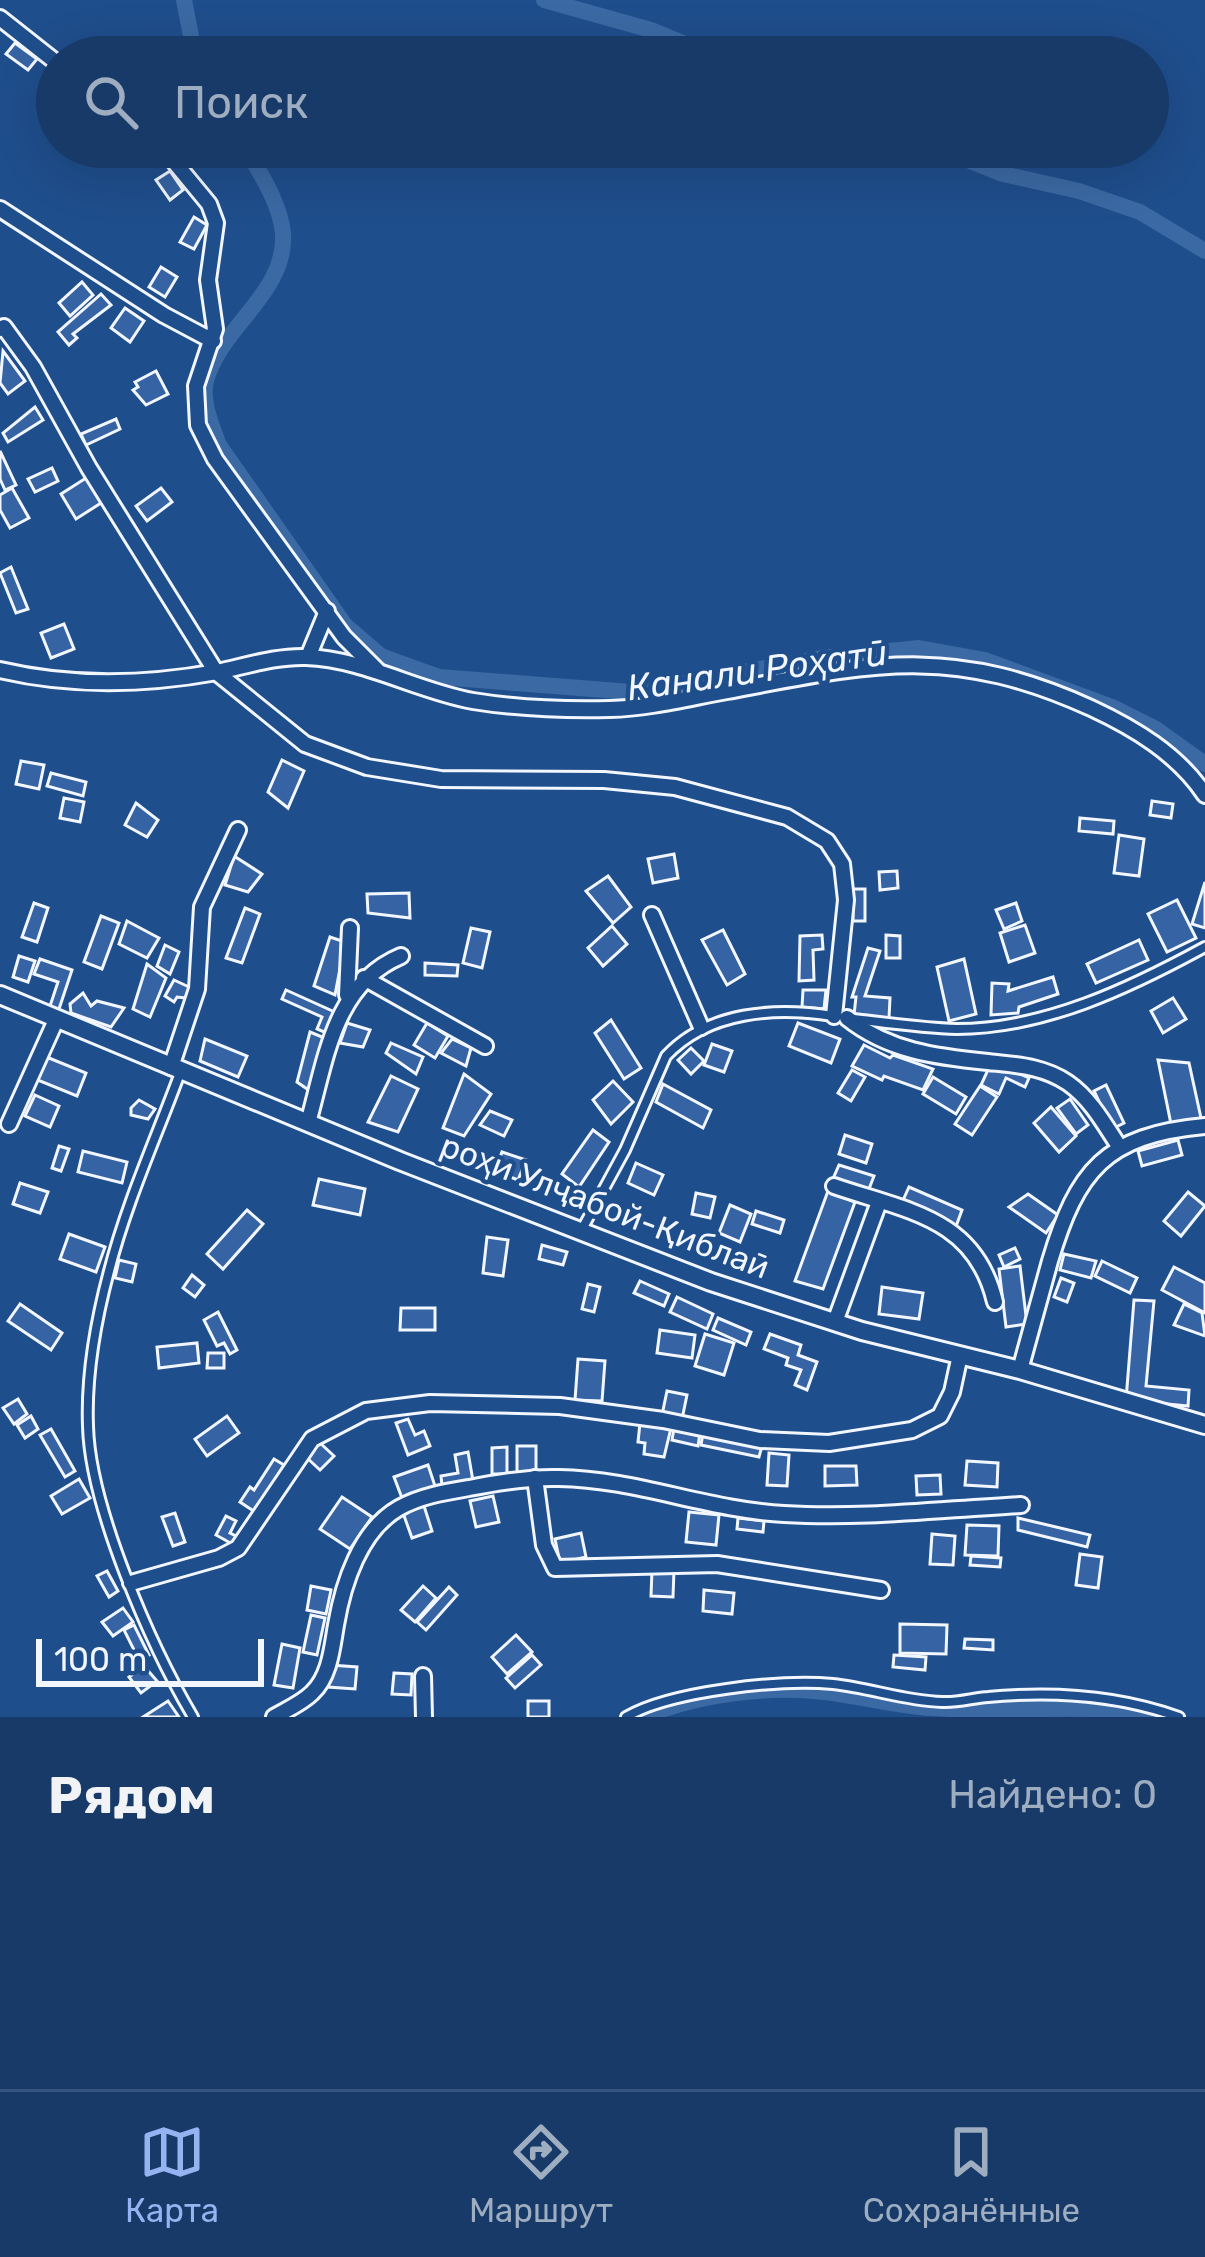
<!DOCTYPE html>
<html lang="ru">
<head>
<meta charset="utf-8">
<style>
	body { margin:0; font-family:Rubik,sans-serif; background:#20416f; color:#f1f3f6 }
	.scale { position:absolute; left:36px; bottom:30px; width:228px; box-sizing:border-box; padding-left:12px; border:6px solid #f2f6ff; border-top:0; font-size:33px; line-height:42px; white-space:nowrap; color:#f2f6ff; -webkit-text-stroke:9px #1f4e8c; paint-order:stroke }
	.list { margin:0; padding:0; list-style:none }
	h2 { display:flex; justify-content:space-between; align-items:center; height:156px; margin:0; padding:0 48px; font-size:51px }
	h2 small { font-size:39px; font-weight:400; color:#9eadc0 }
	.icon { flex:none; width:66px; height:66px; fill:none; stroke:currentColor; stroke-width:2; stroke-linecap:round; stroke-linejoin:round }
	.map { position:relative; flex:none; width:1205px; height:1717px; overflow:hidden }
	.search { position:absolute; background:#173a69; box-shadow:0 12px 48px #0002; left:36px; right:36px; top:36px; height:132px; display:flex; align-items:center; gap:30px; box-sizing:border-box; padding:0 42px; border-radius:66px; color:#9eadc0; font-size:45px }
	.sheet { height:372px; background:#173a69 }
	nav { display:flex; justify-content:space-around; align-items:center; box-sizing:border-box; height:168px; border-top:3px solid #36547d; background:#173a69; font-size:33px; color:#9eadc0 }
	nav a { display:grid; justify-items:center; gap:6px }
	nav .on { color:#95b2f1 }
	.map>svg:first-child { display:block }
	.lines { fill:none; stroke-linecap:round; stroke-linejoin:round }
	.canal { stroke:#3b69a3; stroke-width:16 }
	.building { fill:#3563a3; stroke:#f2f6ff; stroke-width:3 }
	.service-casing { stroke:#f2f6ff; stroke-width:14 }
	.minor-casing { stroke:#f2f6ff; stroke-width:20 }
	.tertiary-casing { stroke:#f2f6ff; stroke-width:22 }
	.service { stroke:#1f4e8c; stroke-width:8 }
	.minor { stroke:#1f4e8c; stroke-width:14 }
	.tertiary { stroke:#1f4e8c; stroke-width:16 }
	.labels { text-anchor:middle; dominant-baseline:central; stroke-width:9; stroke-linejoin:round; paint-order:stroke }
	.street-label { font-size:33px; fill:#f2f6ff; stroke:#1f4e8c }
	.water-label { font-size:36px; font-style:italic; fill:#f2f6ff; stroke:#1f4e8c }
</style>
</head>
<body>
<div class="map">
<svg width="1205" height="1717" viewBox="0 0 1205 1717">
	<rect width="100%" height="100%" fill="#1f4e8c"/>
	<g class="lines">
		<g class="canal">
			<path d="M184 0 195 57"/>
			<path d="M544 0 651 30 716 57"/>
			<path d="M245 147C260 173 280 203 283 233 287 293 221 326 206 381 201 402 212 426 219 445L345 625 381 656 439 677 631 692 821 658 919 648 985 660 1112 707 1156 729 1205 764"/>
			<path d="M935 147 1003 174 1079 191 1140 212 1205 251"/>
			<path d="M643 1717C696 1695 766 1685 824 1692 860 1696 896 1706 932 1708 1012 1714 1091 1701 1170 1717"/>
		</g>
	</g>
	<g class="building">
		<path d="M15 43 37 59 28 70 6 54Z"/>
		<path d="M170 171 183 190 170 200 156 180Z"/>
		<path d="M194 217 207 225 194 249 180 242Z"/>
		<path d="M161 267 177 277 165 297 149 287Z"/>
		<path d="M82 282 93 295 70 316 59 303Z"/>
		<path d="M101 294 111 305 73 334 77 338 69 345 58 332Z"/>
		<path d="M125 308 144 321 130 342 111 328Z"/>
		<path d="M3 351 25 381 8 394 0 383Z"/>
		<path d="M156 371 168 394 146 405 133 390 138 387 135 382Z"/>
		<path d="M35 407 43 420 8 442 3 433Z"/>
		<path d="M116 419 120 429 86 445 81 434Z"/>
		<path d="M0 451 16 485 5 490 0 479Z"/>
		<path d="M52 468 58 481 35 492 28 479Z"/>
		<path d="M86 478 101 503 76 519 61 494Z"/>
		<path d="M12 488 29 518 10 528 0 510V495Z"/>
		<path d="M161 488 172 502 147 521 136 506Z"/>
		<path d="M11 567 28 609 16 613 0 573Z"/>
		<path d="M64 624 74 649 51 658 41 633Z"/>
		<path d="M282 760 304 771 288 808 268 792Z"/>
		<path d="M21 761 44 765 39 789 16 784Z"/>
		<path d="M51 773 86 782 83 796 47 786Z"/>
		<path d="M64 798 84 802 80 822 60 818Z"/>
		<path d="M1152 801 1173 804 1171 818 1150 815Z"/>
		<path d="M136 803 158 820 147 837 125 825Z"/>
		<path d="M1080 818 1114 821 1113 834 1079 831Z"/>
		<path d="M1119 835 1144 839 1139 876 1114 873Z"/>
		<path d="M674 854 678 878 653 883 648 859Z"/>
		<path d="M234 856 262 874 248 892 225 885Z"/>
		<path d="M897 871 898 888 880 890 879 872Z"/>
		<path d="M608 876 631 907 613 923 586 891Z"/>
		<path d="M1205 882V928L1192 924Z"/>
		<rect x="853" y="889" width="12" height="32"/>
		<path d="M409 893 410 918 368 913 367 894Z"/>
		<path d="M1177 900 1196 938 1167 952 1148 914Z"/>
		<path d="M34 903 48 908 37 942 22 937Z"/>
		<path d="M1016 903 1022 921 1004 929 996 910Z"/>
		<path d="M245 908 260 914 242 963 226 958Z"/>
		<path d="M101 916 119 923 102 969 84 962Z"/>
		<path d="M127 921 159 938 147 958 119 944Z"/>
		<path d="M1025 925 1035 953 1009 962 1000 933Z"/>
		<path d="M612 926 627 944 603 966 588 948Z"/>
		<path d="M471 928 490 932 482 968 463 963Z"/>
		<path d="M723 930 745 974 727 985 702 940Z"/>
		<path d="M822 935 823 949 813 950 814 980 799 981 800 936Z"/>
		<path d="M886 935 900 936V958H886Z"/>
		<path d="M330 937 345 942 335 995 314 986Z"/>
		<path d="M1139 940 1148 960 1096 983 1087 964Z"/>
		<path d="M165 945 179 952 170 974 157 966Z"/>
		<path d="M868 948 880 951 865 996 890 998 889 1018 854 1015 856 997H852Z"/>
		<path d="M19 956 35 961 28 982 13 977Z"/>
		<path d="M40 959 72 970 58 1012 49 1009 58 982 34 974Z"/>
		<path d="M964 959 976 1014 949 1021 937 967Z"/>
		<path d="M425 963 458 965 457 976 425 975Z"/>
		<path d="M147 964 166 978 150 1017 133 1009Z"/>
		<path d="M1053 977 1058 994 1019 1007 1018 1013 991 1015 992 983 1009 984 1008 991Z"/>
		<path d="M174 980 189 987 186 998 177 997 174 1002 165 996Z"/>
		<path d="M286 990 339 1014 329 1034 317 1029 322 1017 282 999Z"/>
		<path d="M803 990H826L824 1009 802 1007Z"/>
		<path d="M83 993 91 1006 97 1001 124 1008 111 1027 71 1013 70 1004Z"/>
		<path d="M1173 998 1186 1019 1163 1033 1151 1011Z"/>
		<path d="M611 1020 641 1068 624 1079 595 1033Z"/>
		<path d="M347 1023 370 1030 363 1047 340 1043Z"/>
		<path d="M427 1023 448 1036 435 1058 414 1045Z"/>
		<path d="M798 1023 840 1039 831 1063 789 1046Z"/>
		<path d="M310 1032 332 1041 316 1095 297 1082Z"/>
		<path d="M205 1039 247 1056 238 1077 200 1061Z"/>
		<path d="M452 1039 471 1048 466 1066 441 1053Z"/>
		<path d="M391 1043 423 1057 416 1074 386 1053Z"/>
		<path d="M712 1044 732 1051 724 1072 704 1065Z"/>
		<path d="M864 1045 890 1058 893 1055 933 1069 923 1090 884 1076 882 1080 852 1066Z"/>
		<path d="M691 1048 704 1061 691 1074 678 1060Z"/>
		<path d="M44 1056 86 1073 77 1096 35 1079Z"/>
		<path d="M1158 1060 1189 1063 1201 1118 1171 1124Z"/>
		<path d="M992 1061 1029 1078 1025 1087 1006 1078 999 1094 981 1085Z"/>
		<path d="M852 1070 865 1077 851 1101 838 1093Z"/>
		<path d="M464 1074 491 1094 464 1136 443 1128Z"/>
		<path d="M391 1076 418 1089 398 1132 368 1122Z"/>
		<path d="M933 1077 966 1097 956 1114 923 1094Z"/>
		<path d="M613 1081 633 1102 611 1124 593 1100Z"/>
		<path d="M663 1084 711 1110 703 1128 656 1102Z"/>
		<path d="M1106 1085 1124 1123 1112 1129 1094 1091Z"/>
		<path d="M980 1086 997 1097 972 1135 955 1124Z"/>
		<path d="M35 1095 59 1106 50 1127 25 1116Z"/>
		<path d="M1070 1099 1088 1125 1076 1134 1057 1108Z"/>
		<path d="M139 1100 155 1109 148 1119 131 1115V1108Z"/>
		<path d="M1051 1107 1076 1136 1059 1152 1034 1123Z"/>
		<path d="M490 1111 512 1120 504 1136 480 1125Z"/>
		<path d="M593 1130 609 1142 579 1187 562 1174Z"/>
		<path d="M845 1135 872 1144 866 1163 839 1154Z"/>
		<path d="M1178 1140 1182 1155 1142 1166 1138 1151Z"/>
		<path d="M59 1146 69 1149 61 1171 52 1168Z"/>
		<path d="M83 1151 127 1162 122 1183 78 1172Z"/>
		<path d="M502 1152 526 1160 518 1180 495 1171Z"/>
		<path d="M636 1163 663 1175 654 1195 628 1183Z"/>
		<path d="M839 1165 874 1176 867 1194 832 1181Z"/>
		<path d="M319 1179 365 1189 360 1215 313 1205Z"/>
		<path d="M20 1183 48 1192 40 1213 13 1204Z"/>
		<path d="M909 1187 962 1210 955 1229 900 1207Z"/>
		<path d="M828 1191 855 1202 823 1289 795 1281Z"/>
		<path d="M1188 1192 1205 1206 1181 1236 1164 1221Z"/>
		<path d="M696 1193 715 1197 710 1218 692 1214Z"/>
		<path d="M1028 1194 1058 1215 1046 1233 1009 1207Z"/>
		<path d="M730 1205 751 1214 740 1242 719 1233Z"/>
		<path d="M247 1210 263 1224 223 1269 207 1254Z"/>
		<path d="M756 1211 784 1220 780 1233 752 1224Z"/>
		<path d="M69 1234 105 1247 96 1272 60 1259Z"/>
		<path d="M487 1237 508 1240 503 1276 483 1273Z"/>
		<path d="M542 1245 567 1252 563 1265 539 1259Z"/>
		<path d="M1015 1248 1020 1259 1004 1267 999 1255Z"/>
		<path d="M1064 1254 1096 1261 1091 1278 1060 1270Z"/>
		<path d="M119 1260 136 1264 132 1282 115 1278Z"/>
		<path d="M1102 1261 1137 1278 1130 1293 1095 1276Z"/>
		<path d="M1020 1266 1027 1324 1006 1327 999 1269Z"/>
		<path d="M1174 1267 1205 1283V1313L1162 1290Z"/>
		<path d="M192 1275 204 1285 195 1297 183 1288Z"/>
		<path d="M1061 1278 1074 1283 1067 1302 1054 1297Z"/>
		<path d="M640 1281 669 1294 664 1306 634 1293Z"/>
		<path d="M588 1284 600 1287 594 1312 582 1309Z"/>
		<path d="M882 1287 923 1293 919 1319 879 1314Z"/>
		<path d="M677 1297 713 1314 707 1329 670 1312Z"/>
		<path d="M1134 1300 1154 1301 1146 1386 1189 1390 1188 1406 1126 1400Z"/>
		<path d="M20 1304 62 1333 51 1350 8 1321Z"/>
		<path d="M1184 1304 1202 1313 1205 1336 1174 1325Z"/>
		<path d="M401 1308H435V1330H400Z"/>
		<path d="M218 1312 237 1350 230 1354 224 1343 217 1346 204 1320Z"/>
		<path d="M718 1318 751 1332 746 1345 713 1330Z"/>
		<path d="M660 1330 695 1335 692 1358 657 1353Z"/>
		<path d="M705 1334 734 1343 724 1375 695 1366Z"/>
		<path d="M770 1334 801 1345 798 1355 817 1362 807 1390 795 1385 801 1370 786 1365 788 1358 764 1349Z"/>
		<path d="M197 1343 199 1363 159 1368 157 1347Z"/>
		<path d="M208 1353H224V1368H207Z"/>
		<path d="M578 1359 605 1361 602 1401 575 1400Z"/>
		<path d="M667 1391 687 1395 682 1419 662 1415Z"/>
		<path d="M18 1399 27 1414 14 1424 3 1408Z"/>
		<path d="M31 1416 38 1429 25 1438 17 1425Z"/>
		<path d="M227 1416 239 1433 207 1456 195 1439Z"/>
		<path d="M408 1419 415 1435 424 1431 430 1446 408 1455 396 1423Z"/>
		<path d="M640 1423 671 1428 664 1457 644 1454 645 1443 638 1442Z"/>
		<path d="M674 1428 700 1433 698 1446 672 1440Z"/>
		<path d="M51 1429 75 1471 65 1477 40 1435Z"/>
		<path d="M703 1433 762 1446 759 1457 701 1445Z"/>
		<path d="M319 1442 334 1456 320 1470 305 1456Z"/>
		<rect x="517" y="1446" width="19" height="29"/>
		<path d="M507 1447V1474H492V1448Z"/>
		<path d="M468 1452 473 1481 442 1486 441 1476 458 1473 455 1455Z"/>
		<path d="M769 1453 789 1455 787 1486 767 1485Z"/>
		<path d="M274 1459 284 1465 255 1512 240 1502 250 1487 254 1490Z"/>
		<path d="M967 1461 998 1463 997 1487 965 1485Z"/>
		<path d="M428 1465 435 1486 402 1498 394 1477Z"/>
		<path d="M825 1466H856L857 1485 825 1486Z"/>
		<path d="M940 1475 941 1494 917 1495 916 1476Z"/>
		<path d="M79 1479 90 1498 62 1514 51 1496Z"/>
		<path d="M493 1496 499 1522 476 1527 470 1501Z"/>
		<path d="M342 1497 372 1517 350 1549 320 1529Z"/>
		<path d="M424 1506 432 1531 412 1538 403 1513Z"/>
		<path d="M689 1512 719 1515 716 1545 686 1542Z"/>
		<path d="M175 1513 185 1542 173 1546 162 1517Z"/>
		<path d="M226 1516 236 1521 230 1533 238 1537 234 1545 216 1535Z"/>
		<path d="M738 1518 764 1521 763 1532 737 1529Z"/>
		<path d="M1018 1518 1090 1535 1087 1547 1018 1530Z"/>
		<path d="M967 1525 999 1526 998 1556 965 1555Z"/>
		<path d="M581 1533 586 1557 560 1563 555 1539Z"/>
		<path d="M932 1534 955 1536 953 1565 930 1564Z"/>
		<path d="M1080 1554 1102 1557 1098 1588 1076 1585Z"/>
		<path d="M971 1556 1001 1558 1000 1567 970 1565Z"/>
		<path d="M652 1570H674L673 1597 651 1596Z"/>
		<path d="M107 1571 118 1591 109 1597 97 1576Z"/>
		<path d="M311 1586 331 1590 326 1614 307 1610Z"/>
		<path d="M423 1586 436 1598 415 1622 401 1610Z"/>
		<path d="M449 1587 457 1595 426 1630 417 1622Z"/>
		<path d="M704 1590 734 1593 732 1614 703 1611Z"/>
		<path d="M123 1608 133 1622 113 1636 102 1622Z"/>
		<path d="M311 1615 325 1618 317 1655 303 1652Z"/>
		<path d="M900 1624 947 1625 946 1654 900 1653Z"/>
		<path d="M134 1625 149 1655 139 1660 124 1630Z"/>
		<path d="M516 1635 532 1652 507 1674 492 1657Z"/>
		<path d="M965 1639 993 1640V1650L964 1648Z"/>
		<path d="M282 1644 300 1648 293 1688 274 1685Z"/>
		<path d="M532 1655 541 1665 515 1688 506 1678Z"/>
		<path d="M894 1655 926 1657 925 1670 893 1667Z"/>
		<path d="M330 1665 357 1667 355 1689 328 1687Z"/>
		<path d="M144 1666 157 1681 141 1693 129 1677Z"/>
		<path d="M394 1673 412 1674 411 1695 392 1694Z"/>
		<path d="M168 1701 179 1717H143Z"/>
		<rect x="528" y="1701" width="21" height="16"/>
	</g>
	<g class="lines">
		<g class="service-casing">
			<g id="service">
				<path d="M854 1019C888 1023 923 1028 957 1029 1044 1029 1130 988 1205 947"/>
				<path d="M180 1073C156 1138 126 1204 109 1271 96 1320 86 1375 88 1426 90 1507 151 1646 193 1717"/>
				<path d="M581 1231 625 1150 666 1056C708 1011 775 1007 833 1016"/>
				<path d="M626 1717C670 1691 782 1679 833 1684 870 1688 905 1701 942 1702 958 1703 973 1698 988 1697 1052 1691 1118 1695 1179 1717"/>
			</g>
		</g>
		<g class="minor-casing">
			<g id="minor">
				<path d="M0 18 57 63"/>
				<path d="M162 147 209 204 216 223 208 280 215 329 196 386 198 425 215 459 344 637 377 670"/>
				<path d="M0 209 164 315 213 341"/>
				<path d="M0 329 4 327 33 367 89 468 216 672 305 744 367 767 441 779 604 780 675 787 787 817 827 841 842 864 846 900 834 1016"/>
				<path d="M308 657 327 611"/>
				<path d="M0 670C72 687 145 685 217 672 246 666 276 656 306 657 364 659 417 691 473 701 516 708 566 710 610 709 649 708 688 698 727 691 871 664 950 644 1091 708 1134 728 1178 754 1205 795"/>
				<path d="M652 915 701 1027"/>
				<path d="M364 978 485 1046"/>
				<path d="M347 995 350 928"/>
				<path d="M847 1018C888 1051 937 1057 988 1062 1016 1065 1043 1066 1068 1083 1091 1099 1105 1125 1120 1148"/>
				<path d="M171 1067 197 989 202 907 238 830"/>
				<path d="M308 1123C326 1059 334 984 401 956"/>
				<path d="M9 1124 56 1020"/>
				<path d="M834 1186C906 1211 975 1217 995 1302"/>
				<path d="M835 1322 879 1202"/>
				<path d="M1020 1370C1030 1334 1040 1298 1050 1261 1077 1171 1105 1135 1205 1126"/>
				<path d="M535 1478 544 1545 555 1568 717 1564 881 1590"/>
				<path d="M131 1583 219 1558 238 1548 312 1439 366 1411 430 1403 560 1406 663 1420 760 1440 829 1443 912 1430 940 1416 952 1392 960 1355"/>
				<path d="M423 1676 424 1717"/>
				<path d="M274 1717C286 1710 302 1703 312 1693 330 1676 332 1648 336 1625 343 1584 360 1530 399 1508 420 1496 445 1492 469 1488 499 1482 529 1477 559 1478 635 1479 708 1510 784 1514 863 1519 943 1509 1021 1505"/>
			</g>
		</g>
		<g class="tertiary-casing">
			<path id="tertiary" d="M0 995 400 1161 711 1282 862 1331 1020 1370 1205 1425"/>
		</g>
		<use href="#service" class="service"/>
		<use href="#minor" class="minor"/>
		<use href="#tertiary" class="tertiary"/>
	</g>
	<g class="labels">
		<g class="street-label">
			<text transform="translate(605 1206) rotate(21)">роҳи Улҷабой-Қиблаӣ</text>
		</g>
		<g class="water-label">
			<text transform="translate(757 670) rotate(-8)">Канали Роҳатӣ</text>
		</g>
	</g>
</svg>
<div class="scale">100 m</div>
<div class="search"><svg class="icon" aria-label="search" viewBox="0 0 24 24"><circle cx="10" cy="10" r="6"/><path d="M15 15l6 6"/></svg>Поиск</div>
</div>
<section class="sheet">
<h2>Рядом<small>Найдено: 0</small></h2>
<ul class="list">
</ul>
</section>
<nav>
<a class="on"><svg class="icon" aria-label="map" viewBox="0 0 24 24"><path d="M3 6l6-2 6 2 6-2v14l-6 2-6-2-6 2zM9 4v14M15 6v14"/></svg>Карта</a>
<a><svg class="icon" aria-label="directions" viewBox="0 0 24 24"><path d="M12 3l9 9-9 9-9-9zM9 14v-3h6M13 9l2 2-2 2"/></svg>Маршрут</a>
<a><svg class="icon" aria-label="saved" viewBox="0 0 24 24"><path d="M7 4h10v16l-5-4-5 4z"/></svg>Сохранённые</a>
</nav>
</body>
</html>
